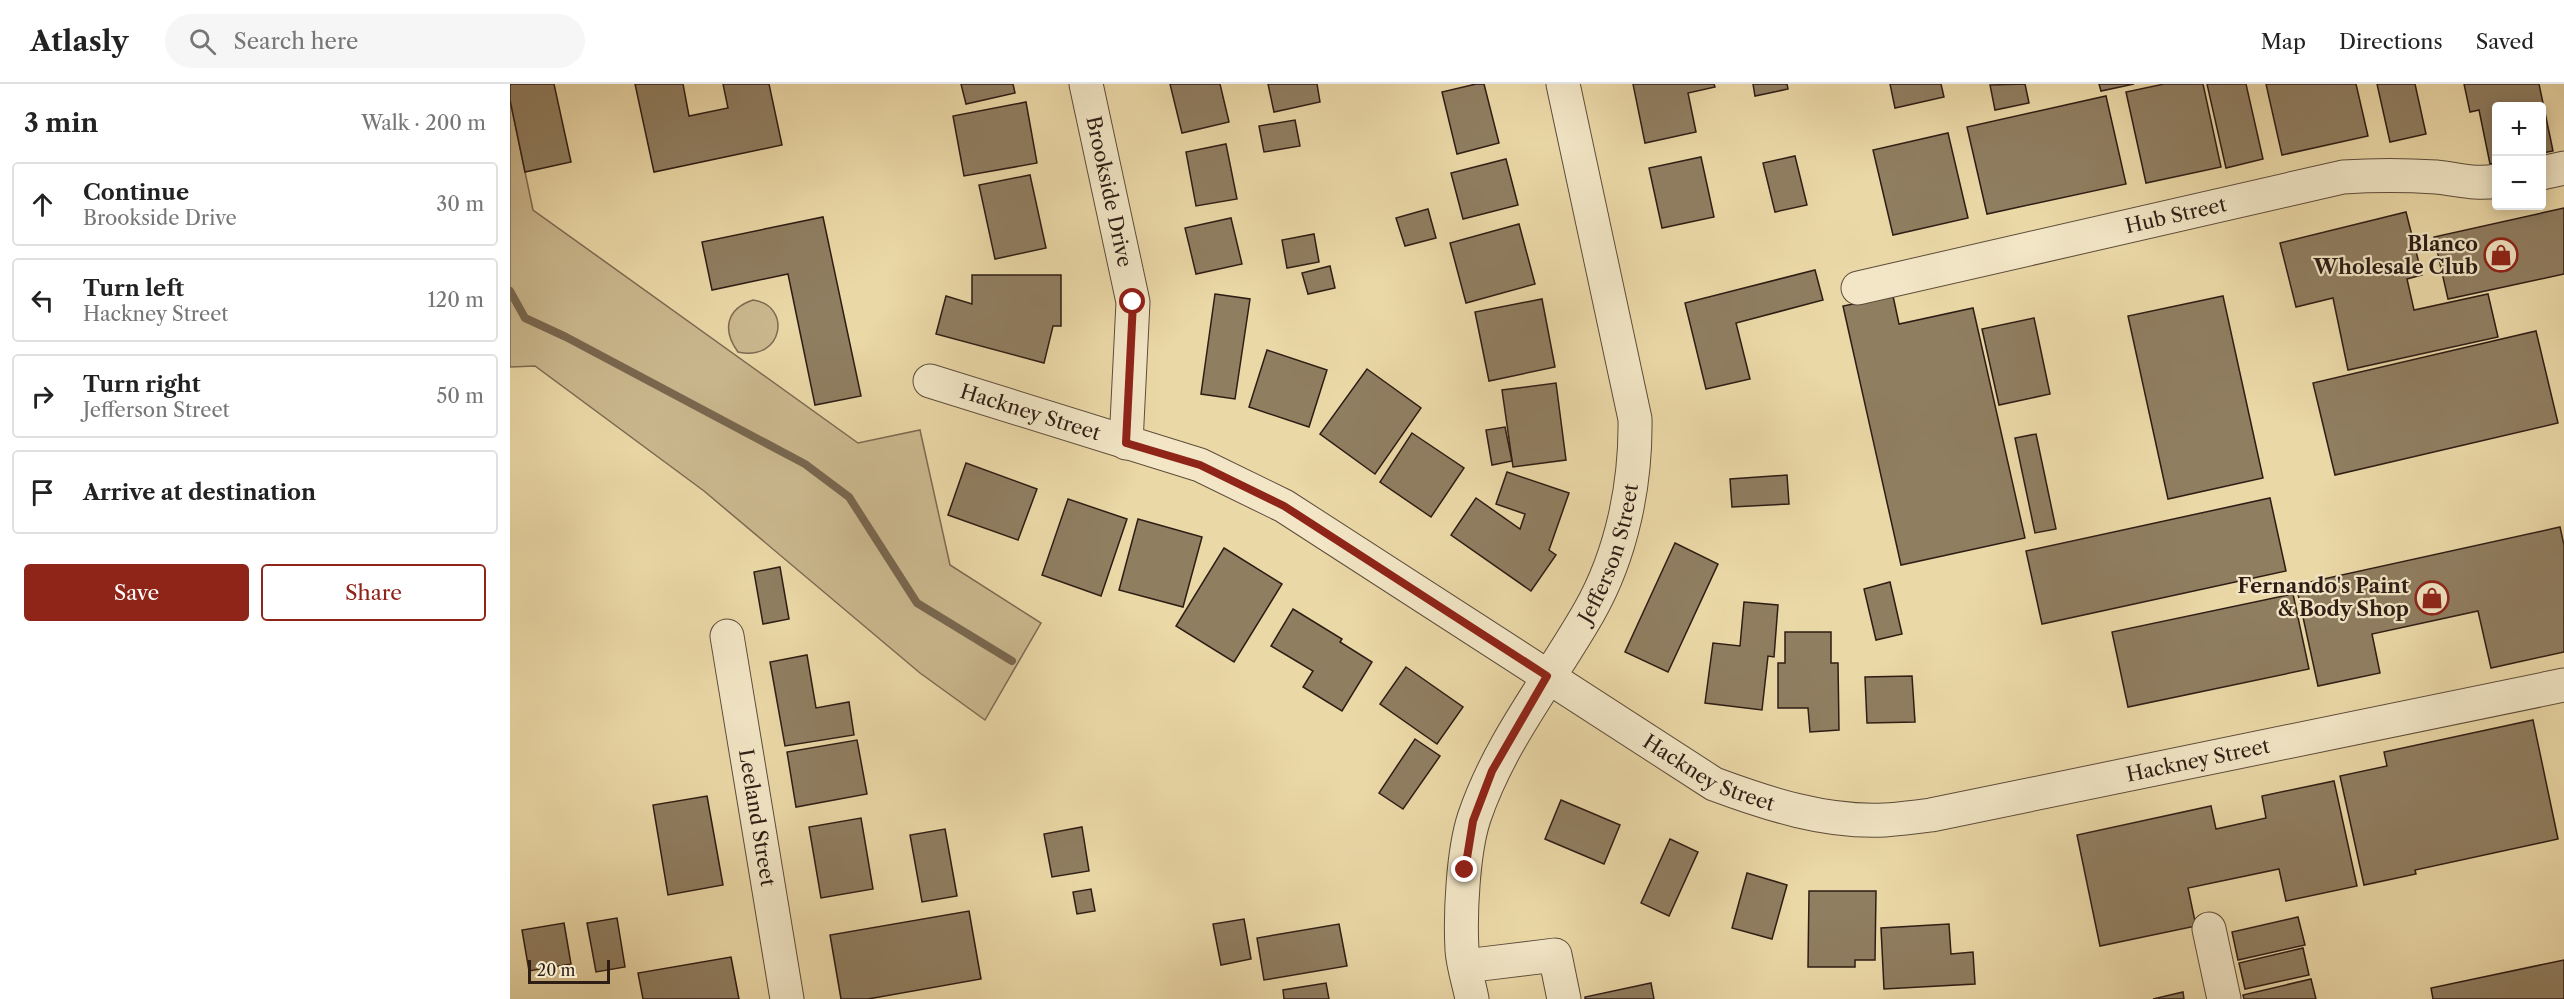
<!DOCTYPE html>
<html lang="en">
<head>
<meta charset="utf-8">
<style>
	body { margin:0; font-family:"Libre Caslon Text",serif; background:#f6f6f6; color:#222 }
	.controls { position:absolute; right:18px; top:18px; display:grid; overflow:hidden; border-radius:6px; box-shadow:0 3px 15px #0003 }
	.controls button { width:54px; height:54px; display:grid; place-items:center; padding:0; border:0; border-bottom:2px solid #e0e0e0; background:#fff; color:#222; font:30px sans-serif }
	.scale { position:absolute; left:18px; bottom:15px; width:82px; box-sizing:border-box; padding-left:6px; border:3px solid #2e1d15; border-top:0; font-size:16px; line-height:21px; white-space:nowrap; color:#2e1d15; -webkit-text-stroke:4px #f2e6c6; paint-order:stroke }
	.stop { position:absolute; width:18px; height:18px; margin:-14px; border:4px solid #8f2418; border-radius:50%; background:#fff }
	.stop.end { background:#8f2418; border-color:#fff; box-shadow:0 2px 6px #0008 }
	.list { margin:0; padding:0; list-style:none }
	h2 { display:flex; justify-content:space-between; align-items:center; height:78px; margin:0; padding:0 24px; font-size:26px }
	h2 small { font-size:20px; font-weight:400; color:#767676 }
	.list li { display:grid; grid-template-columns:39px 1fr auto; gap:18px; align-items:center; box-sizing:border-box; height:84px; margin:0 12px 12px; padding:0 12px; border:2px solid #e0e0e0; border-radius:6px }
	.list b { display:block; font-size:22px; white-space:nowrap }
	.list p { margin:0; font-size:20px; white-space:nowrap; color:#767676 }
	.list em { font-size:20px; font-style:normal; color:#767676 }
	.actions { display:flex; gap:12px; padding:18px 24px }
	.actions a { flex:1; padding:14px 0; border:2px solid #8f2418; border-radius:6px; text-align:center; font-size:21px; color:#8f2418 }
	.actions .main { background:#8f2418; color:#fff }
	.icon { flex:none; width:33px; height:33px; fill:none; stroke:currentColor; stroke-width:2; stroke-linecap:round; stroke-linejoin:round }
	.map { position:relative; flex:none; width:2054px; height:915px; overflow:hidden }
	header { display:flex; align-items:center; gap:36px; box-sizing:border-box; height:84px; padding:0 30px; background:#fff; border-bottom:2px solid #e0e0e0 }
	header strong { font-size:28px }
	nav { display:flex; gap:33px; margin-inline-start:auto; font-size:21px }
	.search { width:420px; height:54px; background:#f6f6f6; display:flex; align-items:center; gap:15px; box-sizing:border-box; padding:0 21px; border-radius:33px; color:#767676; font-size:22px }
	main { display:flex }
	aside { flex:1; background:#fff }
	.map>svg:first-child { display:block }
	.green { fill:#cbb88e; stroke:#7c6a52; stroke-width:1.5 }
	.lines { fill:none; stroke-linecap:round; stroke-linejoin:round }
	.stream { stroke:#79674f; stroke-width:8 }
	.building { fill:#907e61; stroke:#2e1d15; stroke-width:1.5 }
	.minor-casing { stroke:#5d4c3a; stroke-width:35 }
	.minor { stroke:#f2e6c6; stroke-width:33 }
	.route { stroke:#8f2418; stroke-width:8 }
	.labels { text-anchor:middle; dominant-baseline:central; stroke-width:4.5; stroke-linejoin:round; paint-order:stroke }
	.street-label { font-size:20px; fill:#2e1d15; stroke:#f2e6c6 }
	.poi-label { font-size:20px; font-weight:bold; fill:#2e1d15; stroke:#f2e6c6; text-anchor:end }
</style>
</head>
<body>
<header>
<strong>Atlasly</strong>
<div class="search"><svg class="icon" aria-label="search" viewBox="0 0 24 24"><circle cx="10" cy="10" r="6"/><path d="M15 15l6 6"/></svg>Search here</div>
<nav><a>Map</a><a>Directions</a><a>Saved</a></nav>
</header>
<main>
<aside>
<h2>3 min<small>Walk · 200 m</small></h2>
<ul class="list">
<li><svg class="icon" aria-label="ahead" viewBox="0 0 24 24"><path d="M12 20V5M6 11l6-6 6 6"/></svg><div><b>Continue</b><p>Brookside Drive</p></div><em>30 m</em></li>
<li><svg class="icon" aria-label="left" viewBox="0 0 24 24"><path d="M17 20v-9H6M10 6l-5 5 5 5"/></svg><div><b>Turn left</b><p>Hackney Street</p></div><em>120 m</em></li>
<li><svg class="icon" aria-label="right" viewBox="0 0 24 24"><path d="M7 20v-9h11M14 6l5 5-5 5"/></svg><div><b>Turn right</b><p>Jefferson Street</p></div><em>50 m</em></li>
<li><svg class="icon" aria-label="arrive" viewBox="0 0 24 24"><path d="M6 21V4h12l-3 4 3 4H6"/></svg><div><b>Arrive at destination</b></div></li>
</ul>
<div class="actions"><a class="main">Save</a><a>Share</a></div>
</aside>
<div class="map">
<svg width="2054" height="915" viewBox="0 0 2054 915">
	<rect width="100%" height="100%" fill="#ebd8a7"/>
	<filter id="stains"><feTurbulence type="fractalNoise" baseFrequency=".00333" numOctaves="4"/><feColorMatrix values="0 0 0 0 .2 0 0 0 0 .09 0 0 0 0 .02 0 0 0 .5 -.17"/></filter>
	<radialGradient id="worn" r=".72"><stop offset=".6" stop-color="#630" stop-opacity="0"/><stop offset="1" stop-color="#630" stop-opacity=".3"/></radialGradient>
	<g class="green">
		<path d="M0 16 23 126 348 359 410 346 440 481 531 539 475 636 410 589 194 407 25 282 0 283Z"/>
		<path d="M243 216C282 221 274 278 228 268 212 246 216 225 243 216Z"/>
	</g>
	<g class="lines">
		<path class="stream" d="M0 207 15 234 56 253 295 380 339 413 407 519 502 577"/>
	</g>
	<g class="building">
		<path d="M0 0H44L61 78 15 88 0 16Z"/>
		<path d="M125 0H173L179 32 218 24 213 0H259L272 61 144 88Z"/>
		<path d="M451 0H503L505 9 456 20Z"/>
		<path d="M660 0H710L719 38 672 49Z"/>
		<path d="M758 0H807L810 18 764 28Z"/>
		<path d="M966 0H974L989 59 947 70 932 8Z"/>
		<path d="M1123 0H1204L1205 3 1178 9 1186 48 1135 59Z"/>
		<path d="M1243 0H1277L1278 5 1245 12Z"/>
		<path d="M1380 0H1431L1434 13 1385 24Z"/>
		<path d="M1515 0 1519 19 1485 26 1480 1Z"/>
		<path d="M1589 0H1624L1591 7Z"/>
		<path d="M1654 0H1693L1711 83 1636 99 1616 8Z"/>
		<path d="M1697 0H1736L1753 75 1716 84Z"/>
		<path d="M1756 0H1846L1858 52 1772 71Z"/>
		<path d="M1867 0H1905L1916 50 1880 58Z"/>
		<path d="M1954 0H2029L2043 67 2032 69V22H1986V79L1980 80 1969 26 1960 28Z"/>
		<path d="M1596 12 1616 100 1477 130 1457 43Z"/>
		<path d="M516 18 527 79 454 92 443 32Z"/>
		<path d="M785 36 790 62 754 68 749 42Z"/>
		<path d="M1438 49 1458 134 1383 151 1363 66Z"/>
		<path d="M716 60 727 115 686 122 676 68Z"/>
		<path d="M1285 72 1297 121 1265 128 1253 79Z"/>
		<path d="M1191 73 1204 133 1152 144 1139 84Z"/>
		<path d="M996 75 1008 121 953 135 941 89Z"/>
		<path d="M520 91 536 164 485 175 469 101Z"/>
		<path d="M2054 124V190L1938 215 1924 153Z"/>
		<path d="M918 125 926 154 895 162 886 134Z"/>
		<path d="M1896 128 1912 191 1897 195 1904 226 1978 210 1988 253 1838 286 1823 214 1786 223 1770 159Z"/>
		<path d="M313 133 351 312 305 321 278 190 202 206 192 158Z"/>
		<path d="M721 134 732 180 686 190 675 144Z"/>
		<path d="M1009 140 1025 200 956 219 940 159Z"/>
		<path d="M804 150 809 178 777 184 772 156Z"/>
		<path d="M820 182 825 204 798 210 792 189Z"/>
		<path d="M1305 186 1313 216 1226 239 1240 295 1196 305 1175 219Z"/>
		<path d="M462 191H551V242H543L534 279 426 250 436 212 462 220Z"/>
		<path d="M705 210 740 215 725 315 691 310Z"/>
		<path d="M1383 212 1389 240 1463 224 1515 454 1391 481 1333 222Z"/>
		<path d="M1713 212 1753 394 1658 415 1618 232Z"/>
		<path d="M1032 215 1045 283 979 297 965 228Z"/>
		<path d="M1524 234 1540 310 1489 321 1472 245Z"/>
		<path d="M2026 247 2048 339 1825 391 1803 299Z"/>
		<path d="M757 266 817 286 799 343 739 323Z"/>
		<path d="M857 285 911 324 865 390 810 350Z"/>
		<path d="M1046 299 1056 376 1003 383 992 306Z"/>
		<path d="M995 343 1002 377 982 381 976 346Z"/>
		<path d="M902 349 954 384 921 433 870 398Z"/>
		<path d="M1526 350 1546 445 1525 449 1505 354Z"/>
		<path d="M456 379 527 405 508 456 438 431Z"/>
		<path d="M997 388 1059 409 1039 466 1046 471 1021 507 941 451 966 414 1010 445 1015 430 986 420Z"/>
		<path d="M1277 391 1279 420 1222 423 1220 395Z"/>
		<path d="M1760 414 1776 487 1532 540 1516 467Z"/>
		<path d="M558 415 617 435 591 512 532 491Z"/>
		<path d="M628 435 692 453 673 523 609 506Z"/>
		<path d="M2050 443 2054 461V568L1981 584 1968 527 1862 550 1870 589 1808 602 1786 501Z"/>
		<path d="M1165 459 1208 480 1158 588 1115 568Z"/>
		<path d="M714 464 772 500 724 578 666 542Z"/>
		<path d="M270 483 279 535 253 540 244 488Z"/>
		<path d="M1380 498 1392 550 1366 556 1354 505Z"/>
		<path d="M1783 510 1799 585 1618 623 1602 548Z"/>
		<path d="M1234 518 1268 521 1264 573 1258 572 1252 626 1195 619 1203 559 1230 562Z"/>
		<path d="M783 525 832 555 830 558 862 578 832 627 793 603 803 587 761 562Z"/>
		<path d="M1275 548H1321V579H1328L1329 646 1300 648 1298 624H1268V579H1275Z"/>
		<path d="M297 571 306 624 339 618 344 651 275 662 260 578Z"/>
		<path d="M896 583 953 623 927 660 870 620Z"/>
		<path d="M1402 592 1405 638 1357 639 1355 593Z"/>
		<path d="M2023 636 2048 755 1905 786 1906 790 1854 801 1830 692 1877 682 1874 668Z"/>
		<path d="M905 655 930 672 893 725 869 709Z"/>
		<path d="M347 656 357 710 286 723 277 668Z"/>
		<path d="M1824 697 1847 802 1776 817 1769 785 1678 804 1686 842 1590 862 1567 751 1701 722 1706 745 1756 734 1752 712Z"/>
		<path d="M197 712 213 801 158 811 143 721Z"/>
		<path d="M1051 716 1110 741 1094 780 1035 755Z"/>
		<path d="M351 734 363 805 311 814 299 743Z"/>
		<path d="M572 743 579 787 542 793 534 750Z"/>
		<path d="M435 745 447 812 412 818 400 751Z"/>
		<path d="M1160 755 1188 768 1159 832 1131 819Z"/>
		<path d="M1237 789 1277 801 1262 855 1222 844Z"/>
		<path d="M581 805 585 827 567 830 563 808Z"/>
		<path d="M1299 807H1366L1365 876H1345V883H1298Z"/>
		<path d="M459 827 471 895 358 915H331L320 851Z"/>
		<path d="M1788 833 1795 861 1728 876 1722 848Z"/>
		<path d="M107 834 115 883 86 888 77 839Z"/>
		<path d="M734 835 741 875 711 881 703 840Z"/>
		<path d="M54 839 61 880 19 887 12 846Z"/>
		<path d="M829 840 837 882 754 896 747 854Z"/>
		<path d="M1439 840 1441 870 1463 868 1465 900 1374 905 1371 844Z"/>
		<path d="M1793 864 1799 891 1735 905 1729 879Z"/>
		<path d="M221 873 229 915H133L128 889Z"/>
		<path d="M2054 876V915H1923L1921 904Z"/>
		<path d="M1801 895 1806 915H1734L1733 911Z"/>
		<path d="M816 899 819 915H774L773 906Z"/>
		<path d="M1141 899 1144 915H1075V913Z"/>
		<path d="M1673 908 1674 915H1643Z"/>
	</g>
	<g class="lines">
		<g class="minor-casing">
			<g id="minor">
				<path id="s1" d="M576 0 623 218 616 359"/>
				<path d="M2032 89 2054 84"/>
				<path id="s2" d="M1348 204 1833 93C1864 91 1895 91 1926 93 1947 95 1966 101 1986 97"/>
				<path id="s3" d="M420 297 690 381 774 422 1204 700C1258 720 1316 739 1375 736 1390 735 1406 733 1421 731L2054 601"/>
				<path id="s4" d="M217 552 277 915"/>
				<path d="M1699 845 1714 915"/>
				<path d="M955 882 1045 871 1054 915"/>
				<path id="s5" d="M962 915C959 899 953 882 952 866 950 830 953 768 964 734 990 657 1039 598 1079 528 1112 470 1126 400 1125 335L1053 0"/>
			</g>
		</g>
		<use href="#minor" class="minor"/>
	</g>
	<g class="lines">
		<path class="route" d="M623 218 616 359 690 381 774 422 1037 592 982 687 963 737 955 786"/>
	</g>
	<defs>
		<g id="shop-ring" transform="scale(1.725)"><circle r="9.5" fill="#f2e6c6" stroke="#8f2418" stroke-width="1.5"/><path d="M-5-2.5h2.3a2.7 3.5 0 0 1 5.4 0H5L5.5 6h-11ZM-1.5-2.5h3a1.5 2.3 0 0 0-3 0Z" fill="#8f2418"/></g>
	</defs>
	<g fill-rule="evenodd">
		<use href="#shop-ring" x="1991" y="171"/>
		<use href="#shop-ring" x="1922" y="514"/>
	</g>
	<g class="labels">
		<g class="street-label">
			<text stroke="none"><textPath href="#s1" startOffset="110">Brookside Drive</textPath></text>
			<text stroke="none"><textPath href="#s2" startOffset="326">Hub Street</textPath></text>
			<text stroke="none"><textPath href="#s3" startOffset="105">Hackney Street</textPath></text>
			<text stroke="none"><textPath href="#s5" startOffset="482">Jefferson Street</textPath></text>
			<text stroke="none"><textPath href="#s3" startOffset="1383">Hackney Street</textPath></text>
			<text stroke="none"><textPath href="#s3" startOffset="879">Hackney Street</textPath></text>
			<text stroke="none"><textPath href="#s4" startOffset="184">Leeland Street</textPath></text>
		</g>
		<g class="poi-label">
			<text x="1968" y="160">Blanco<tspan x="1968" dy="23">Wholesale Club</tspan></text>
			<text x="1899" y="502">Fernando's Paint<tspan x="1899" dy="23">&amp; Body Shop</tspan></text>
		</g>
	</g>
	<rect width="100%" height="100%" filter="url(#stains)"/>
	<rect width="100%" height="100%" fill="url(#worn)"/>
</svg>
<div class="controls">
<button>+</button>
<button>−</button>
</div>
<div class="scale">20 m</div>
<div class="stop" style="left:623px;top:218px"></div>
<div class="stop end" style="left:955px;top:786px"></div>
</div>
</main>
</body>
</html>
